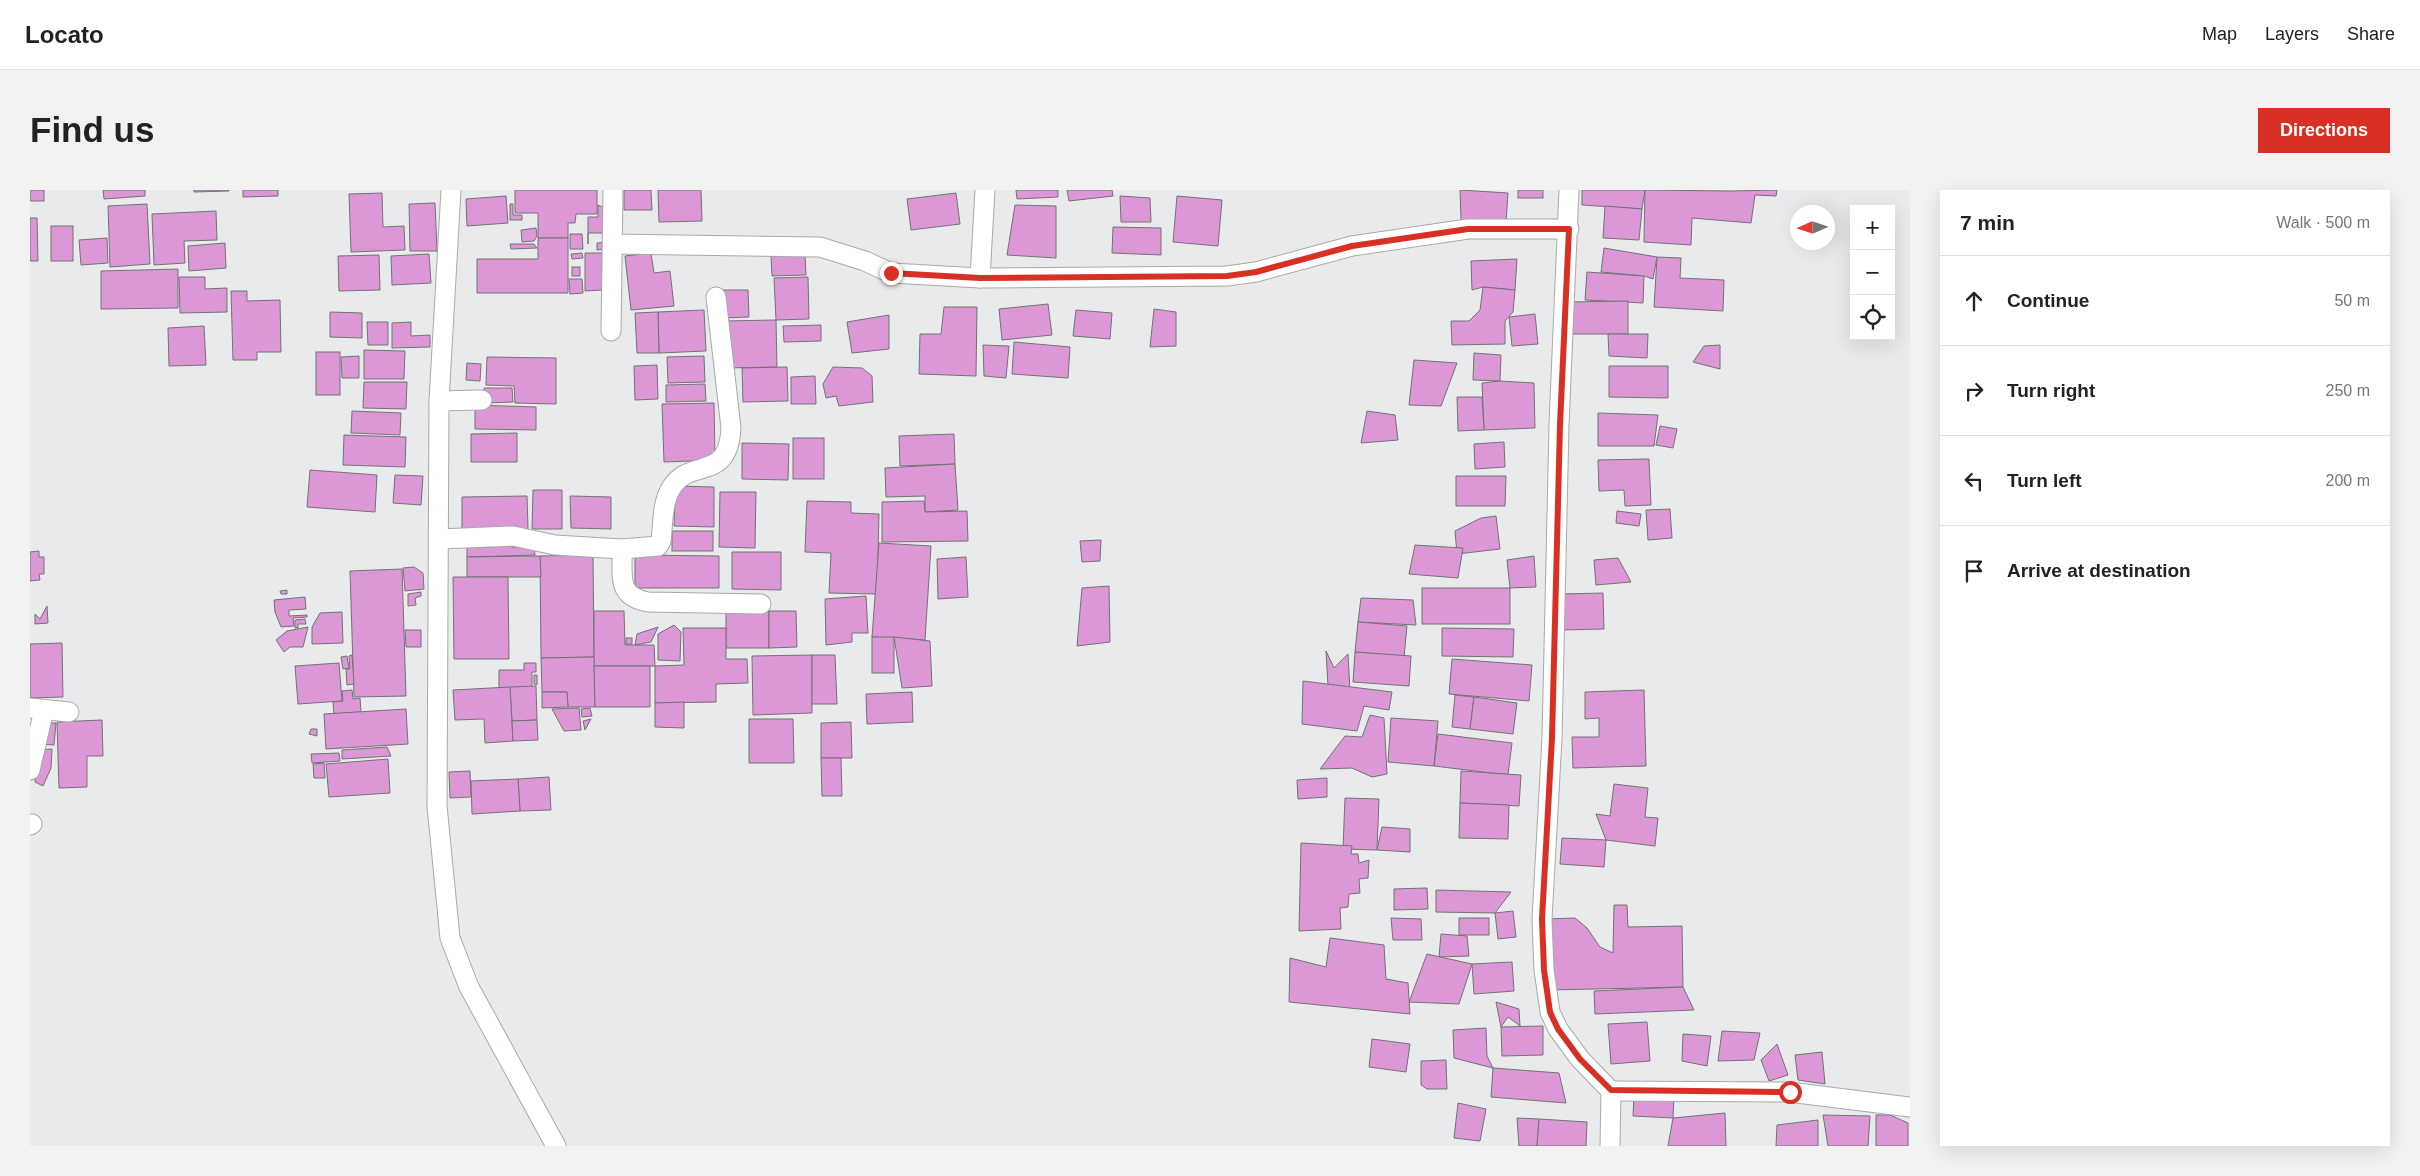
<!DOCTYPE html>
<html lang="en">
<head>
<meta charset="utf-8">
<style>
	body { margin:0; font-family:Arial,sans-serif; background:#f2f2f2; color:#222 }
	.controls { position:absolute; right:15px; top:15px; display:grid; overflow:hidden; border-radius:0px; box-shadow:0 5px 20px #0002 }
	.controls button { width:45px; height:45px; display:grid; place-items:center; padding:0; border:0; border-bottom:1px solid #e0e0e0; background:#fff; color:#222; font:25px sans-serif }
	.compass { position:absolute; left:1760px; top:15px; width:45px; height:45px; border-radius:50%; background:#fff; box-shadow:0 5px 20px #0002; rotate:267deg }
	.stop { position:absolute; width:15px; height:15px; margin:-11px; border:4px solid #d93025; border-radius:50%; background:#fff }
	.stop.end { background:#d93025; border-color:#fff; box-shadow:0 1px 5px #0008 }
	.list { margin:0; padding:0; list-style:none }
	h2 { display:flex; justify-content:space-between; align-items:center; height:65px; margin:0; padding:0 20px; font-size:21px }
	h2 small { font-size:16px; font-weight:400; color:#767676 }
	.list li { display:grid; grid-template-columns:32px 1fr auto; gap:15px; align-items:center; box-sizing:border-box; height:90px; padding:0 20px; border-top:1px solid #e0e0e0 }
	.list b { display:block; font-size:19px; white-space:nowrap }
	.list em { font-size:16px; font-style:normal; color:#767676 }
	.icon { flex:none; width:28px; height:28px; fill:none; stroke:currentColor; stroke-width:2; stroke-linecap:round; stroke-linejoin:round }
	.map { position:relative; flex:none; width:1880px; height:956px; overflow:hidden; border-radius:0px }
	header { display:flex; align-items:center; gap:30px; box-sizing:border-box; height:70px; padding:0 25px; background:#fff; border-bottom:1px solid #e0e0e0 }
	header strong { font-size:24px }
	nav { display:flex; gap:28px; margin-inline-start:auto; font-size:18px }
	.intro { display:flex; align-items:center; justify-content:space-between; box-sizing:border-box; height:120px; padding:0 30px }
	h1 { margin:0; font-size:35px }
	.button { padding:12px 22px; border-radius:0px; background:#d93025; color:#fff; font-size:18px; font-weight:700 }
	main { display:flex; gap:30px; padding:0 30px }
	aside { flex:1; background:#fff; border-radius:0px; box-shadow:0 5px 20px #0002 }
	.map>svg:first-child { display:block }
	.building { fill:#dc97d7; stroke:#737273 }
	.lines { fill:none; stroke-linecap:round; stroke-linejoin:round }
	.minor-casing { stroke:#a8a9aa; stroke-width:21 }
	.minor { stroke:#fff; stroke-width:19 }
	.route { stroke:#d93025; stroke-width:6 }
</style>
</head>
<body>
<header>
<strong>Locato</strong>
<nav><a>Map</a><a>Layers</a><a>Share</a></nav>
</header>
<div class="intro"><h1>Find us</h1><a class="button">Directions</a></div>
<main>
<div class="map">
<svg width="1880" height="956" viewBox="0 0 1880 956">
	<rect width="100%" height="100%" fill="#e9eaeb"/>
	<g class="building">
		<rect x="0" y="0" width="14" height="11"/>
		<path d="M73 0H115V6L74 9Z"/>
		<path d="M164 0H199V1L164 2Z"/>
		<path d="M213 0H248V6L213 7Z"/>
		<path d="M485 0H567V24H546L545 33H538V48H508V23H485Z"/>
		<path d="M594 0H621L622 20H594Z"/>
		<path d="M628 0H671L672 31 629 32Z"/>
		<path d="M986 0H1028V7L987 9Z"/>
		<path d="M1037 0H1082L1083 6 1039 11Z"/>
		<path d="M1430 0 1478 3 1476 32 1431 30Z"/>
		<rect x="1488" y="0" width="25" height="8"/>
		<path d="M1552 0H1615L1612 19 1552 15Z"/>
		<path d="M1615 0 1701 1 1747 0 1746 6 1725 5 1721 33 1662 28 1661 55 1614 52Z"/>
		<path d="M352 3 353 37 374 36 375 60 321 62 319 4Z"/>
		<path d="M926 3 930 34 881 40 877 9Z"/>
		<path d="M476 6 478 33 437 36 436 9Z"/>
		<path d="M1090 6 1120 8 1121 32H1091Z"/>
		<path d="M1147 6 1192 10 1188 56 1143 52Z"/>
		<path d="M405 13 407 61H380L379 14Z"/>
		<path d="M117 14 120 74 80 77 78 16Z"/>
		<path d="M480 14H483V25H492V30H480Z"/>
		<path d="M568 15 579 20 578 43H558V54V27H568Z"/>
		<path d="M985 15 1026 16V68L977 65Z"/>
		<path d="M1575 16 1612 19 1609 50 1573 48Z"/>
		<path d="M186 21 187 50 154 51 155 73 124 75 122 24Z"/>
		<path d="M0 28H7L8 71H0Z"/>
		<rect x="21" y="36" width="22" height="35"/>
		<path d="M1083 37 1131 38V65L1082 63Z"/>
		<path d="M506 38 507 46 504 51 492 52 491 40Z"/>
		<path d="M540 44H552L553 59H540Z"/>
		<path d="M77 48 78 73 51 75 49 50Z"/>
		<path d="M508 48H538V103H447V69H508Z"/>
		<path d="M577 52 575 59 567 60V53Z"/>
		<path d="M195 53 196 78 159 81 158 56Z"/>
		<path d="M480 54H504L507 58 481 59Z"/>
		<path d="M1574 58 1627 67 1623 89 1614 86 1571 82Z"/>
		<path d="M552 63 553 68 542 69 541 64Z"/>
		<path d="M555 63H577L572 100 555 101Z"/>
		<path d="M621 63 624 83 640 81 644 116 601 120 595 66Z"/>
		<path d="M399 64 401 93 362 95 361 66Z"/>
		<path d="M349 65 350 100 309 101 308 66Z"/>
		<path d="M775 65 776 85 742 86 741 66Z"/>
		<path d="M1627 67 1651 68 1650 88 1694 90 1693 121 1624 117Z"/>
		<path d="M1487 69 1485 100 1453 97 1442 100 1441 71Z"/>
		<rect x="542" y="77" width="8" height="9"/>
		<path d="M148 79V118L71 119V81Z"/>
		<path d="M1557 82 1614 86 1613 113 1555 110Z"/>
		<path d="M149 87H175V99L197 98V122L150 123Z"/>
		<path d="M778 87 779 129 746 130 744 88Z"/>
		<path d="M539 89H552L553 103 540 104Z"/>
		<path d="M1453 97 1485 100 1483 122 1475 131V154L1422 155 1421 131H1439L1450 120Z"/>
		<path d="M693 100H718L719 127 694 128Z"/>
		<path d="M201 101H217V111L250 110 251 162H227V170H203Z"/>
		<path d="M1598 111V144H1540V112Z"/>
		<path d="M1018 114 1022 145 972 150 969 119Z"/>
		<path d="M914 117H947L946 186 889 184 890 144H911Z"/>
		<path d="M1124 119 1146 122V156L1120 157Z"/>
		<path d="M674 120 676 161 629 163 628 122Z"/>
		<path d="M1046 120 1082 123 1080 149 1043 146Z"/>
		<path d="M300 122 332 123V148L300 147Z"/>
		<path d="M628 122 629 163H607L605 123Z"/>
		<path d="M1505 124 1508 154 1482 156 1479 127Z"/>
		<path d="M859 125V159L822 163 817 132Z"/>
		<path d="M746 130 747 177 696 178 695 131Z"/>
		<path d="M337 132H358V155H338Z"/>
		<path d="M381 132V146L400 145V157L362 158V133Z"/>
		<path d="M791 135V151L754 152 753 136Z"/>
		<path d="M174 136 176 175 139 176 138 138Z"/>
		<path d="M1578 144H1618L1617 168 1579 166Z"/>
		<path d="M984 152 1040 157 1038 188 982 184Z"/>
		<path d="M953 155 979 156 976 188 954 186Z"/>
		<path d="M1690 155V179L1663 172 1674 156Z"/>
		<path d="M334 160 375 161 374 189H334Z"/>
		<rect x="286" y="162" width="24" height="43"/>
		<path d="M1444 163 1471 165 1470 191 1443 190Z"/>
		<path d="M329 166V188H312L311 167Z"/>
		<path d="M674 166 675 192 638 193 637 167Z"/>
		<path d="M457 167 526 168V214L485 213 484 196 456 195Z"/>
		<path d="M1384 170 1427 173 1411 216 1379 215Z"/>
		<path d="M437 173 451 174 450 191 436 190Z"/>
		<path d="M627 175 628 209 605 210 604 176Z"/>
		<path d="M1579 176H1638V208L1579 207Z"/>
		<path d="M757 177 758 211 713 212 712 178Z"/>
		<path d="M803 177 832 178 842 186 843 212 809 216 806 206 796 208 793 194Z"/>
		<path d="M785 186 786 214H761V187Z"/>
		<path d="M1470 191 1504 193 1505 238 1454 240 1452 193Z"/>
		<path d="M334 192H377L376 219 333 218Z"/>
		<path d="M675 194 676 211 636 212V195Z"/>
		<path d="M454 198H482L483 212 454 213Z"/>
		<path d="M1427 207H1452L1454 240 1428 241Z"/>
		<path d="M684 213 685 270 634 272 632 214Z"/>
		<path d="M445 215 506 217V240L445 239Z"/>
		<path d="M322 221 371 223 370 245 321 243Z"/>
		<path d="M1337 221 1365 225 1368 250 1331 253Z"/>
		<path d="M1568 223 1628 225 1624 256H1568Z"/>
		<path d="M1630 236 1647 239 1643 258 1626 255Z"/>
		<path d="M487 243V272H441V244Z"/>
		<path d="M924 244 925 274 870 276 869 246Z"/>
		<path d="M314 245 376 247 375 277 313 275Z"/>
		<rect x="763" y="248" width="31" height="41"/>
		<path d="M1474 252 1475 277 1445 279 1444 254Z"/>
		<path d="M712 253 759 254 758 290 712 289Z"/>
		<path d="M1619 269 1621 315 1595 316 1594 300 1569 301 1568 270Z"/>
		<path d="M925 274 928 320 895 322V306L856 307 855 278Z"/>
		<path d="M280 280 347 285 345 322 277 317Z"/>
		<path d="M365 285 393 286 391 315 363 313Z"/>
		<path d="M1426 286H1476L1475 316H1426Z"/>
		<path d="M645 296 684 297V337L644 336Z"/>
		<path d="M503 300H532V339H502Z"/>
		<path d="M690 302H726L725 358 689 357Z"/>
		<path d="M497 306 498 339 432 341V307Z"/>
		<path d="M540 306 581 307V339L541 338Z"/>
		<path d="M777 311 821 312V323L849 324 847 404 799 403 801 363 775 362Z"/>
		<path d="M894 311 895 322 937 321 938 351 852 352V312Z"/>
		<path d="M1640 319 1642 348 1618 350 1616 320Z"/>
		<path d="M1587 321 1611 324 1609 336 1586 333Z"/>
		<path d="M1466 326 1470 359 1427 364 1425 341 1451 328Z"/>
		<rect x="642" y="341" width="41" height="20"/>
		<path d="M478 349 482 351V357L504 356 505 365 437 367V356L457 351V357L478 356Z"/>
		<path d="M1071 350 1070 371 1052 372 1050 351Z"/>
		<path d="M849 353 901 356 895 450 842 447Z"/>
		<path d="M1385 355 1433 358 1428 388 1379 384Z"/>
		<path d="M9 361V367H14V384H9L10 390 0 391V362Z"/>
		<path d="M702 362H751V400L702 399Z"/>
		<path d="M563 365 564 467 511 468 510 366Z"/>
		<path d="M605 365 689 366V398H605Z"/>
		<path d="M510 366 511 387H437V367Z"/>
		<path d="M1504 366 1506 397 1480 398 1477 370Z"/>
		<path d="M936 367 938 407 908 409 907 369Z"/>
		<path d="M1588 368 1601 392 1566 395 1564 370Z"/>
		<path d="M384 377 393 383 394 399 375 401 373 378Z"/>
		<path d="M372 379 376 506 324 507 320 381Z"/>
		<path d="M423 387H478L479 469H424Z"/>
		<path d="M1079 396 1080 452 1047 456 1052 398Z"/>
		<rect x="1392" y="398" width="88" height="36"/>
		<path d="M257 400V404H251L250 401Z"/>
		<path d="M391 402V406L385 408 386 415 378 416V404Z"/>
		<path d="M1573 403 1574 439 1529 440V404Z"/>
		<path d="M836 406 838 443H822V452L796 455 795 409Z"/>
		<path d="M275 407 276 419 259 420V426L277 425V427L263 428 264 436 251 437 245 422 244 410Z"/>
		<path d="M1331 408 1383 410 1386 435 1328 432Z"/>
		<path d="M17 416 18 433 5 434V424L10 429Z"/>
		<path d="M564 421H594L595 455H624L625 476H564Z"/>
		<rect x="696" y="421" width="43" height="37"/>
		<path d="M739 421H766L767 457 739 458Z"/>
		<path d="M312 422 313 453 282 454V437L290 423Z"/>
		<path d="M275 429 276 434H268V438H265V430Z"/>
		<path d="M1328 432 1377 436 1374 467 1325 462Z"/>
		<path d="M644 435 651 442 650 471 628 470V444Z"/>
		<path d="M278 437 273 457H260L254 462 246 450 257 441Z"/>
		<path d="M628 437 621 452 605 455 607 444Z"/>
		<path d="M653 438H696V469H717L718 493 686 494V512L625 513V476L654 475Z"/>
		<path d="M1412 438 1484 439 1483 467 1412 466Z"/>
		<path d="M375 440H391V457H376Z"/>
		<rect x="842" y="447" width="22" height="36"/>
		<path d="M864 447 900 451 902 496 872 498Z"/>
		<rect x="596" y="448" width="6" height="6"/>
		<path d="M32 453 33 507 0 508V454Z"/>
		<path d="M1296 461 1304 478 1318 464 1320 501 1298 496Z"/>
		<path d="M1325 462 1381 466 1379 496 1323 492Z"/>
		<path d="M322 465 324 494 317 495 316 479H320L319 466Z"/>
		<path d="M782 465V523L723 525 722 466Z"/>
		<path d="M782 465H805L807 514H782Z"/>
		<path d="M317 466 319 478 313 479 311 467Z"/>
		<path d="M564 467 565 517H538L537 502H512L511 468Z"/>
		<path d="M1422 469 1502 475 1499 511 1419 504Z"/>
		<path d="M309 473 312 511 268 514 265 476Z"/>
		<path d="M494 473H506V482H502V498H469V480H494Z"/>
		<path d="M564 476H620V517H565Z"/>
		<path d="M504 485H507V495L504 494Z"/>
		<path d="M1273 491 1362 502 1359 520 1334 516 1327 541 1272 534Z"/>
		<path d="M506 496 507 530 482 531 480 497Z"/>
		<path d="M480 497 483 551 455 553 454 529 425 530 423 500Z"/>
		<path d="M322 500 323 509 330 508 331 522 304 524 303 512 313 511 312 501Z"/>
		<path d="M1614 500 1616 576 1543 578 1542 547H1569V528L1555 529V502Z"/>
		<path d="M512 502H537L538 517 512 518Z"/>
		<path d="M882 502 883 532 837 534 836 504Z"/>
		<path d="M1425 505 1444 507 1440 539 1422 537Z"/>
		<path d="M1444 507 1487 513 1483 544 1440 539Z"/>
		<path d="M654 512V538L625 537V513Z"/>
		<path d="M549 518 551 540 534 541 522 519Z"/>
		<path d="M560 518 562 526 552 527 551 519Z"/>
		<path d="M376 519 378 554 296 559 294 524Z"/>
		<path d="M1340 525 1354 528 1357 584 1342 587 1322 578 1290 579 1315 546 1332 547Z"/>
		<path d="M1361 528 1408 531 1404 576 1358 572Z"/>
		<path d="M561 529 555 540 553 531Z"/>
		<path d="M719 529H763L764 573H719Z"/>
		<path d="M72 530 73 566H57V597L29 598 27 532Z"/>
		<path d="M507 530 508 550 483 551 482 531Z"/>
		<path d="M821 532 822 568H791V533Z"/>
		<path d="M12 533H26L24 555 9 554Z"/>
		<path d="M281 539H287V546L279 544Z"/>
		<path d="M1408 544 1482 553 1478 585 1404 576Z"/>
		<path d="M357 557 361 566 312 569V560Z"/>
		<path d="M22 559 21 578 13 596 5 592 6 560Z"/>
		<path d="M309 563 310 571 282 573 281 564Z"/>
		<path d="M791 568H811L812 606H792Z"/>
		<path d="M358 569 360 603 299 607 296 574Z"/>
		<path d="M294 573 295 588H284L283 574Z"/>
		<path d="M440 581 441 607 420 608 419 582Z"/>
		<path d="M1431 581 1491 585 1489 616 1430 613Z"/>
		<path d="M519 587 521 620 490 621 488 589Z"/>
		<path d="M1297 588V607L1268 609 1267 590Z"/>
		<path d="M488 589 490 621 442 624 441 591Z"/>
		<path d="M1584 594 1618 598 1615 627 1628 628 1625 656 1576 650 1566 624 1580 626Z"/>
		<path d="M1315 608 1349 609 1347 660 1313 659Z"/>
		<path d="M1430 613 1479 615 1478 649 1429 648Z"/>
		<path d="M1352 637 1380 639V662L1347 660Z"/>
		<path d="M1532 648 1576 650 1574 677 1530 674Z"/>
		<path d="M1271 653 1322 656 1321 664H1328L1329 673 1339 670 1338 688 1329 689 1330 703 1319 704 1318 717 1310 718 1311 739 1269 741Z"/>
		<path d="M1397 698 1398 719 1364 720V699Z"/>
		<path d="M1406 700 1481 702 1465 723 1406 722Z"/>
		<path d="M1584 715H1597L1598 737 1652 736 1653 797 1519 800 1514 729 1545 728 1557 738 1570 757 1583 763Z"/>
		<path d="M1483 721 1486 747 1468 749 1465 723Z"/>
		<path d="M1361 728 1391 729 1392 750H1363Z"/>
		<rect x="1429" y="728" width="30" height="17"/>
		<path d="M1411 744 1437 746 1439 766 1409 767Z"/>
		<path d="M1300 748 1354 755 1356 789 1378 793 1380 824 1259 812 1260 768 1296 777Z"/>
		<path d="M1397 764 1442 774 1429 814 1379 812Z"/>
		<path d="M1482 772 1484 801 1444 804 1442 774Z"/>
		<path d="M1653 797 1664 820 1565 824 1564 801Z"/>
		<path d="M1466 812 1489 819 1490 836 1478 827 1471 837Z"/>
		<path d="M1617 832 1620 871 1581 874 1578 834Z"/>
		<path d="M1513 836V865L1472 866 1471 837Z"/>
		<path d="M1456 838 1457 866 1463 878 1424 868 1423 840Z"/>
		<path d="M1692 841 1730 843 1724 870 1688 871Z"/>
		<path d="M1653 844 1681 846 1677 876 1652 871Z"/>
		<path d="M1342 849 1380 854 1376 882 1339 877Z"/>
		<path d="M1747 854 1758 885 1739 891 1731 870Z"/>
		<path d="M1792 862 1795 894 1768 890 1765 865Z"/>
		<path d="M1416 870 1417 899H1397L1391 895V871Z"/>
		<path d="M1463 878 1529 883 1536 913 1461 907Z"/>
		<path d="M1604 904 1644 905 1643 928 1603 926Z"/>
		<path d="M1428 913 1456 919 1450 951 1424 948Z"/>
		<path d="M1695 923 1696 956H1638L1643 928Z"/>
		<path d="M1793 925 1840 926 1838 956H1798Z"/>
		<path d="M1846 925H1860L1878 933V956H1846Z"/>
		<path d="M1487 928 1509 929 1507 956H1489Z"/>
		<path d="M1509 929 1557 932 1556 956H1507Z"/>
		<path d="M1788 930V956H1746L1747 935Z"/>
	</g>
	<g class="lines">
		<g class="minor-casing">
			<g id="minor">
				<path d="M421 0 409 211 407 616 420 748 439 797 526 956"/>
				<path d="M1539 0 1529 235 1522 548 1512 729 1514 780 1520 822 1528 839 1550 869 1581 901 1580 956"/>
				<path d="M583 54 790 57 835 71 861 83 950 88 1197 86 1226 82 1322 56 1438 39H1539"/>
				<path d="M950 88 955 0"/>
				<path d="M581 141 583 0"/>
				<path d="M409 211 452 210"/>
				<path d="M409 349 483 346 525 355 592 359C593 387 586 406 618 412L731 414"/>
				<path d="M592 359 628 356 631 351C633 336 632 316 639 302 657 264 698 296 701 238L686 107"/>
				<path d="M0 518 39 522"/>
				<path d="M0 580 14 520"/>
				<path d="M0 635 2 634"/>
				<path d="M1581 901 1759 902 1880 917"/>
			</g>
		</g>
		<use href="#minor" class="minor"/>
	</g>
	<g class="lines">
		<path class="route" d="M861 83 950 88 1197 86 1226 82 1322 56 1438 39H1539L1530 235 1522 548 1512 729 1514 780 1520 822 1528 839 1550 869 1581 900 1760 902"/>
	</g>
</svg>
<div class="controls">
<button>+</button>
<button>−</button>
<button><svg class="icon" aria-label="locate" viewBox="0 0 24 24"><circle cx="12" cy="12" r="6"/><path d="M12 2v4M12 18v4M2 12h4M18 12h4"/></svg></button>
</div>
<svg class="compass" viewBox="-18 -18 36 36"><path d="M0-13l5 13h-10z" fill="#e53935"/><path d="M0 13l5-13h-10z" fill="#767676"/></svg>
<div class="stop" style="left:1760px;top:902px"></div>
<div class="stop end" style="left:861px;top:83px"></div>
</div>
<aside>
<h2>7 min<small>Walk · 500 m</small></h2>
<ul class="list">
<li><svg class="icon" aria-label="ahead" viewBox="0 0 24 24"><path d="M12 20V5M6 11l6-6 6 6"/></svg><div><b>Continue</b></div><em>50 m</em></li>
<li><svg class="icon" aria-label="right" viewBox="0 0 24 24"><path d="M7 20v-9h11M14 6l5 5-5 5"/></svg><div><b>Turn right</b></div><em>250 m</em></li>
<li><svg class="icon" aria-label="left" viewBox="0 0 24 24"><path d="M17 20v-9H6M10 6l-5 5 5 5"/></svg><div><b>Turn left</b></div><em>200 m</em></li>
<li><svg class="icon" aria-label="arrive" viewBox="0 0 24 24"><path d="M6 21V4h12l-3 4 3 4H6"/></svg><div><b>Arrive at destination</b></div></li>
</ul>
</aside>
</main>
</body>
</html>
